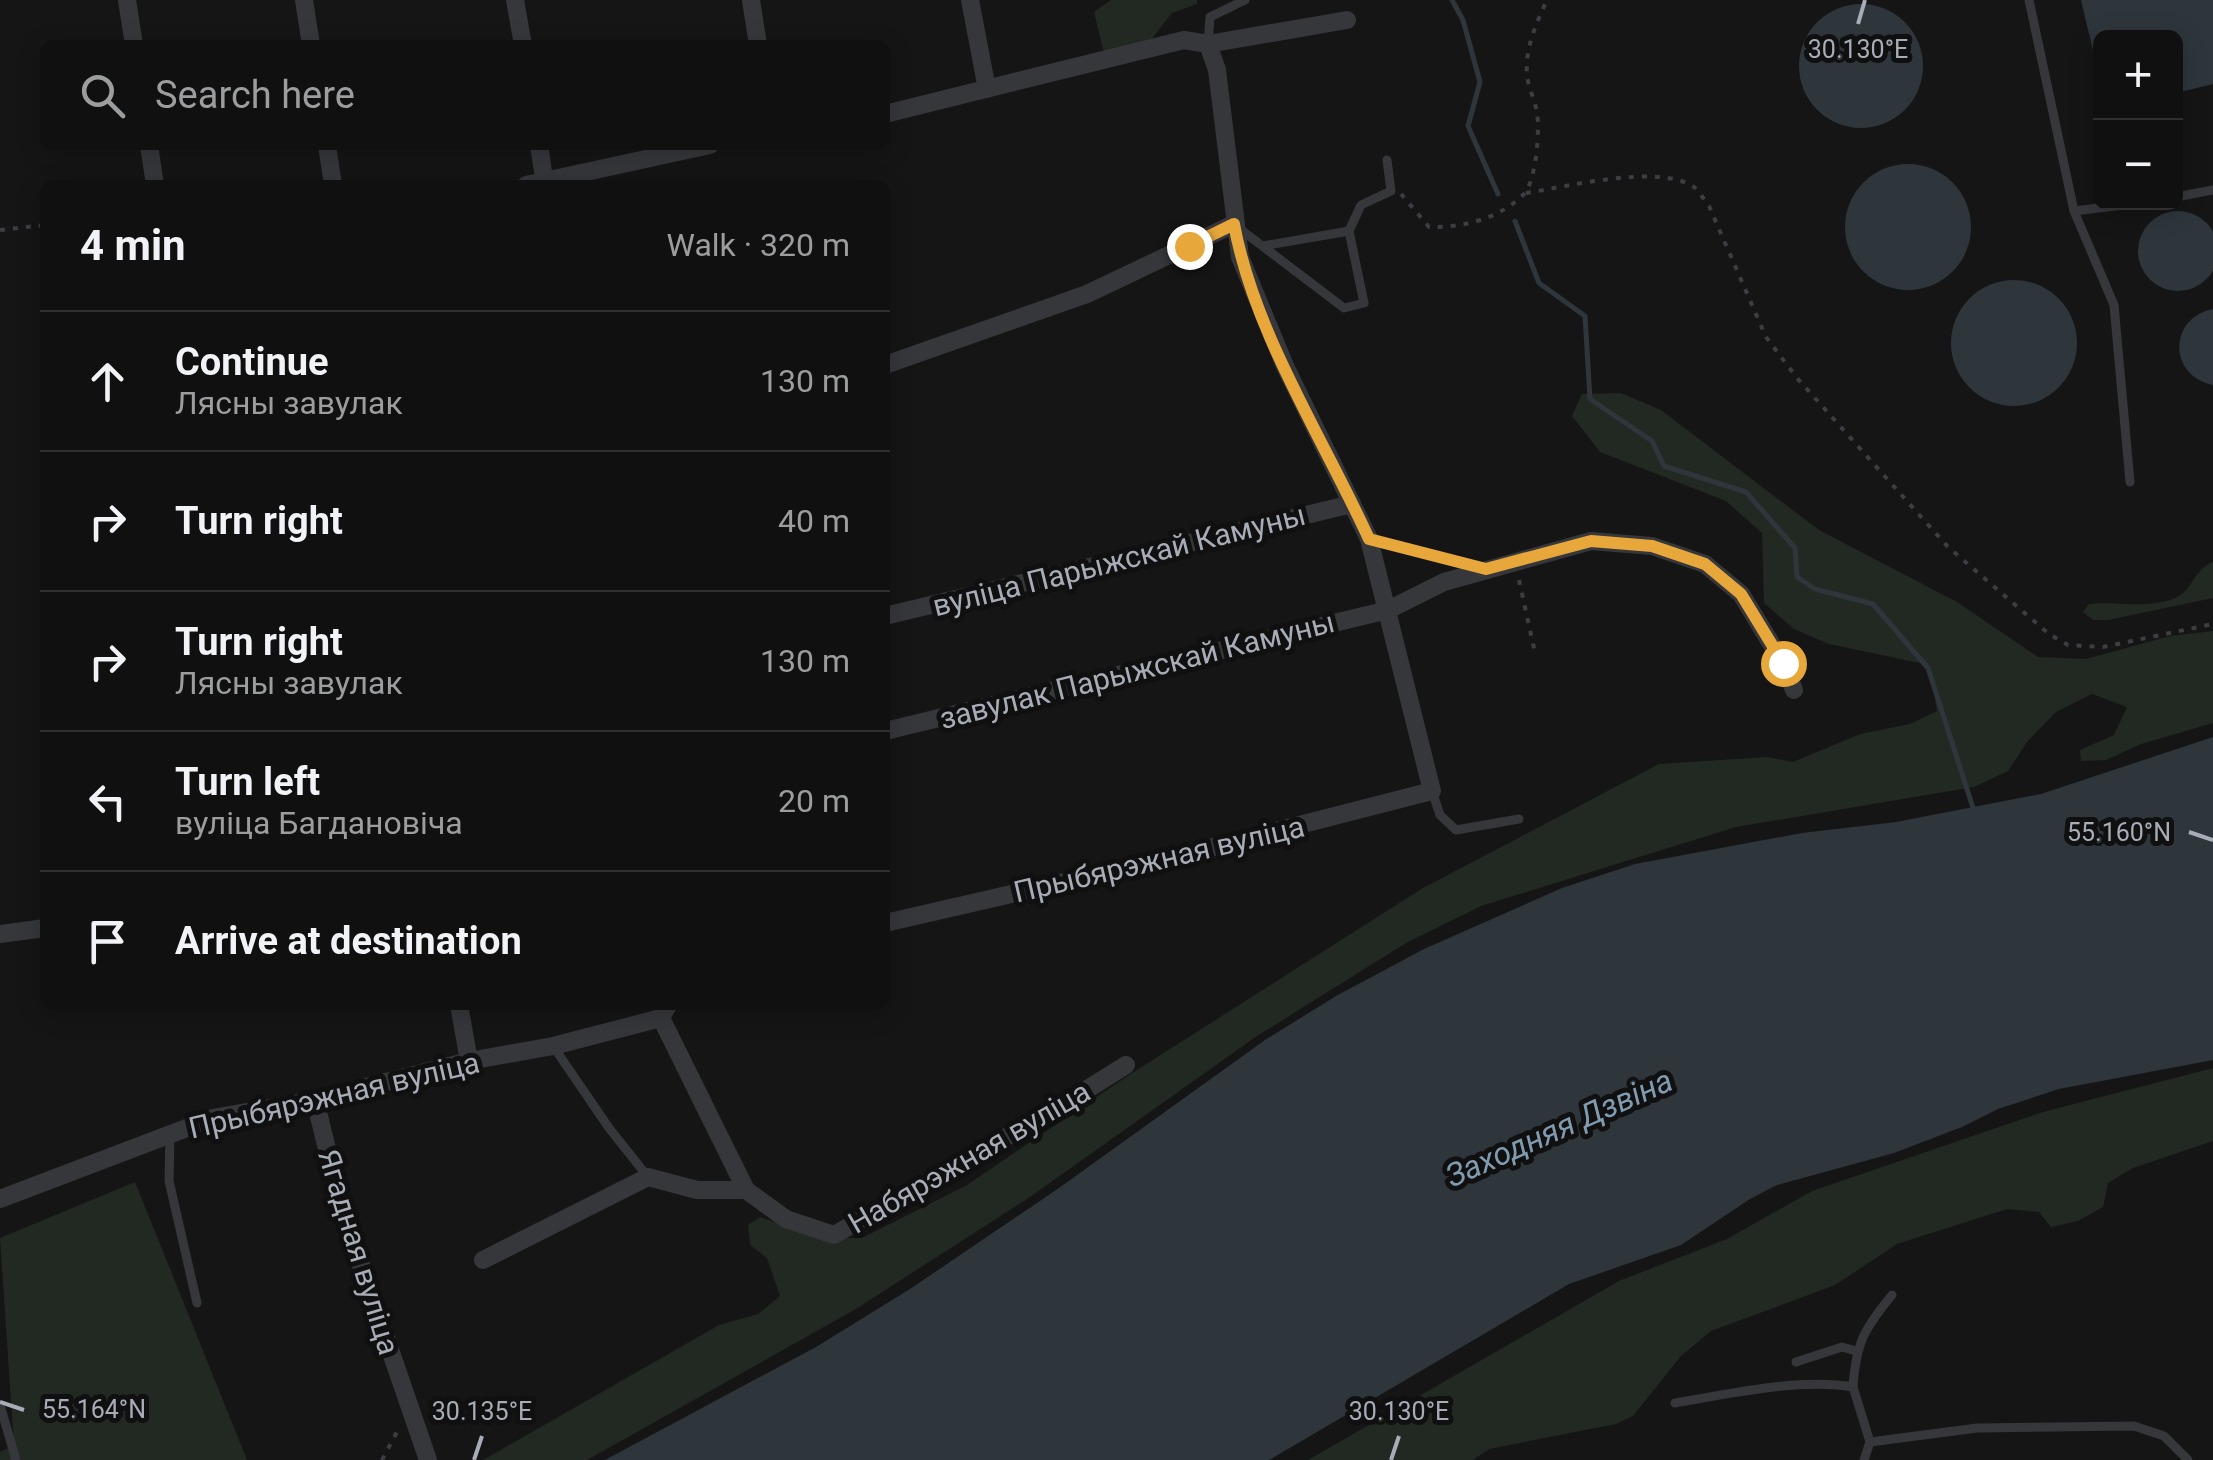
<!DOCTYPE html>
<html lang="en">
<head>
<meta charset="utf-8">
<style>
	body { margin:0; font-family:Roboto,sans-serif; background:#1e1e1e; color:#f1f3f6 }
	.controls { position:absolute; right:30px; top:30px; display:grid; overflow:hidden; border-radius:15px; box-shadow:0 5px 25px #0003 }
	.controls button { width:90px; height:90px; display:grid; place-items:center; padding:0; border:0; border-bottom:2px solid #303030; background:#101010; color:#f1f3f6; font:50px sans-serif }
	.stop { position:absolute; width:30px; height:30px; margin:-22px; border:8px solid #e8a73b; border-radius:50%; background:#fff }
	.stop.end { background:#e8a73b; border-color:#fff; box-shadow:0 2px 10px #0008 }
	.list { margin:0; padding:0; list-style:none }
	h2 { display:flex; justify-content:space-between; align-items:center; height:130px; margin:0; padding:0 40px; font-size:42px }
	h2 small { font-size:32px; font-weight:400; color:#9c9d9f }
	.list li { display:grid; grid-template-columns:65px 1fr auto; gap:30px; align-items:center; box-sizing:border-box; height:140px; padding:0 40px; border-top:2px solid #303030 }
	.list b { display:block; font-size:38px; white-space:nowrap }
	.list p { margin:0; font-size:32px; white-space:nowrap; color:#9c9d9f }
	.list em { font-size:32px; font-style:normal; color:#9c9d9f }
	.icon { flex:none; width:55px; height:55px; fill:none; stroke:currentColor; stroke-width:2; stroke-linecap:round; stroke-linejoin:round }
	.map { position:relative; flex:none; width:2213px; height:1460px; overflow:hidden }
	.search { position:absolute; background:#101010; box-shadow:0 5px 25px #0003; left:40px; top:40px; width:850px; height:110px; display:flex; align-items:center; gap:25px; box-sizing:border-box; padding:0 35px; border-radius:15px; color:#9c9d9f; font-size:38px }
	.panel { position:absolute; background:#101010; box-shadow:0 5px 25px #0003; left:40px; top:180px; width:850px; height:830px; border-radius:15px }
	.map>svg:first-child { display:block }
	.green { fill:#212922 }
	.water { fill:#2e363c }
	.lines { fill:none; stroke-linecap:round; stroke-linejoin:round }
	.stream { stroke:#2e363c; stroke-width:5 }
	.path { stroke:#3c3e42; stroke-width:4; stroke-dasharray:5 8; stroke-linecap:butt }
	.lane { stroke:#36373b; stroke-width:9 }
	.street { stroke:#36373b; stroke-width:18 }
	.route { stroke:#e8a73b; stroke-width:12 }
	.ticks { fill:none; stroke:#a7acb6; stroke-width:4 }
	.labels { text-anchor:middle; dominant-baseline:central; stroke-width:10; stroke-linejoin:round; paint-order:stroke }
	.street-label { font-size:30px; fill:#a7acb6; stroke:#101011 }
	.water-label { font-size:32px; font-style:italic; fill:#809baf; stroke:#101011 }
	.ticks-label { font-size:25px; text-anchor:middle; fill:#a7acb6; stroke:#101011; stroke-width:10; stroke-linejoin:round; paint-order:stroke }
</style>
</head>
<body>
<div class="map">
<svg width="2213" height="1460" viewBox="0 0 2213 1460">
	<rect width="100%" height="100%" fill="#151516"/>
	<g class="green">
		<path d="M1111 0H1197V4L1172 13 1150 41 1113 56 1103 50 1094 12Z"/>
		<path d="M1621 393 1661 410 1819 530 1957 602 2038 657 2086 659 2170 636 2213 631V723L2141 744 2106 760 2081 761 2080 750 2114 735 2127 707 2092 694 2056 712 2027 742 2008 771 1974 787 1736 827 1481 906 1406 943 1257 1036 1030 1197 856 1309 587 1460H483L719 1325 758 1314 780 1296 767 1258 750 1245 748 1225 760 1217 821 1238H862L967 1185 1126 1077 1423 888 1659 764 1767 757 1793 762 1860 734 1910 724 1937 711 1929 665 1829 644 1794 629 1764 603 1762 533 1726 501 1600 452 1572 416 1582 394Z"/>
		<path d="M2213 562V598L2108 620H2093L2083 612 2089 604C2115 601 2155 610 2179 596 2193 587 2197 567 2213 562Z"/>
		<path d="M2213 1068V1141L2133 1168 2108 1183 2103 1207 2078 1221 2051 1227 2039 1212 2007 1209 1897 1244 1835 1285 1711 1331 1681 1356 1633 1416 1616 1424 1489 1449 1473 1460H1308L1619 1281 1727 1239 1812 1191 2043 1112Z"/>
		<path d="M135 1182 247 1460H0V1452L14 1445 0 1238Z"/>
	</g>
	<g class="water">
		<path d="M2081 0H2213V84L2176 93V38H2100V80Z"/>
		<circle cx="1861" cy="66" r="62"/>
		<circle cx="1908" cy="227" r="63"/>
		<circle cx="2178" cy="251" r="40"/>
		<circle cx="2014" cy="343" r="63"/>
		<path d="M2213 309V385C2168 376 2168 318 2213 309Z"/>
		<path d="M2213 737V1060L2059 1089 1998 1109 1962 1127 1894 1153 1777 1185 1750 1199 1681 1245 1569 1284 1269 1460H605L816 1347 910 1289 1059 1188 1265 1040 1336 996 1424 949 1562 888 1635 864 1802 833 1896 822 2041 794Z"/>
	</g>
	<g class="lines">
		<g class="stream">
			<path d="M1452 0 1463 20 1480 82 1468 126 1498 194"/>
			<path d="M1515 221 1539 283 1585 316 1590 399 1652 441 1664 466 1746 492 1795 548 1797 577 1815 589 1873 604 1928 668 1975 814"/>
		</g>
		<g class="path">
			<path d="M1526 193C1566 187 1659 163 1694 187 1699 191 1704 200 1709 206L1766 337 1797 378 1948 547 2049 634 2068 645 2103 647 2213 624"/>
			<path d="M1401 194 1429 227C1461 228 1499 219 1523 195 1536 183 1540 131 1537 113 1535 100 1528 87 1527 75 1525 48 1536 24 1547 0"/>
			<path d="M0 230 45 225"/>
			<path d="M1519 580 1535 653"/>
			<path d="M382 1460 398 1430"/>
		</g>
		<g class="lane">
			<path d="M2029 0 2074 211 2114 305 2130 482"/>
			<path d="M1208 44 1210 17 1245 0"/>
			<path d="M2176 197 2213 190"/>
			<path d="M2074 211 2147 202"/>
			<path d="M1236 226 1344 308 1364 303 1349 231 1361 205 1391 191 1387 160"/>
			<path d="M1263 246 1349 231"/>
			<path d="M1369 539 1479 567"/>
			<path d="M1432 791 1440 815 1456 830 1519 819"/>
			<path d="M553 1046 609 1128 648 1177"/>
			<path d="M170 1134 169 1181 197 1303"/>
			<path d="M1796 1362 1842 1347 1856 1351"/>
			<path d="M1853 1387C1856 1343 1864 1329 1892 1295"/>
			<path d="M1675 1403C1729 1394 1799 1378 1853 1387L1870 1442 1977 1428 2134 1426 2164 1436 2188 1460"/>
			<path d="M0 1405 16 1460"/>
			<path d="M1864 1460 1870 1442"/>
		</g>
		<g class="street">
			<path d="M127 0 134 45"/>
			<path d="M304 0 311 45"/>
			<path d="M515 0 523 45"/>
			<path d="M751 0 758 45"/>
			<path d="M970 0 987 89"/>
			<path d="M885 114 1184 40 1208 44 1347 20"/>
			<path d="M149 145 155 185"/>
			<path d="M327 145 333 185"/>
			<path d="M539 145 545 185"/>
			<path d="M526 185 710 145"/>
			<path d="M885 365 1087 294 1234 224"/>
			<path d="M885 616 1352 504"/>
			<path d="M885 731 1388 610 1444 582 1591 541 1652 546 1705 564 1741 594 1783 663 1794 690"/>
			<path d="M885 923 1178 856 1432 791 1369 539 1285 366 1240 257 1217 70 1208 44"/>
			<path d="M0 934 45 928"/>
			<path d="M459 1005 469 1061"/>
			<path d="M661 1018 746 1190"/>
			<path d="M315 1100 342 1210 428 1460"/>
			<path d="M0 1199 213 1118 315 1100 469 1061 553 1046 661 1018 668 1005"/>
			<path d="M483 1260 648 1177 697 1190H746L786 1219 834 1235 1059 1107 1126 1065"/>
		</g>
	</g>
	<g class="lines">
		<path class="route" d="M1189 246 1234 224C1254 333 1323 438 1369 539L1486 569 1591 541 1652 546 1705 564 1741 594 1783 663"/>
	</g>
	<path class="ticks" d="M1858 24 1865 0M2189 832 2213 840M0 1402 24 1410M474 1460 482 1436M1391 1460 1399 1436"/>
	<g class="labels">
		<g class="street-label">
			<text transform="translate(1119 560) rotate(-14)">вуліца Парыжскай Камуны</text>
			<text transform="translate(1137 670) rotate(-14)">завулак Парыжскай Камуны</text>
			<text transform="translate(1159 859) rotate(-13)">Прыбярэжная вуліца</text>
			<text transform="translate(334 1095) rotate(-13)">Прыбярэжная вуліца</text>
			<text transform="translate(969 1157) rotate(-30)">Набярэжная вуліца</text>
			<text transform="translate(359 1252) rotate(73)">Ягадная вуліца</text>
		</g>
		<g class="water-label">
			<text transform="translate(1559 1128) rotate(-24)">Заходняя Дзвіна</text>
		</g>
	</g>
	<g class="ticks-label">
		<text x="1858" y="58">30.130°E</text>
		<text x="2119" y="841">55.160°N</text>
		<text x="94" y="1418">55.164°N</text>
		<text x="482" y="1420">30.135°E</text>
		<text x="1399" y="1420">30.130°E</text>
	</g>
</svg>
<div class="controls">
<button>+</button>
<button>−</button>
</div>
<div class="stop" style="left:1783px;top:663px"></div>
<div class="stop end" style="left:1189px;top:246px"></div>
<div class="search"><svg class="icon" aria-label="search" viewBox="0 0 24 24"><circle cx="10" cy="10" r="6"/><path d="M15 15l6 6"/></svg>Search here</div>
<section class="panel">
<h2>4 min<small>Walk · 320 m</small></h2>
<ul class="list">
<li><svg class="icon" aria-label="ahead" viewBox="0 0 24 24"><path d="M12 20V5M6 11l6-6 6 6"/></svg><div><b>Continue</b><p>Лясны завулак</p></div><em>130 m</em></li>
<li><svg class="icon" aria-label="right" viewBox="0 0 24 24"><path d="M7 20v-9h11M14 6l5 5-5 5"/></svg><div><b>Turn right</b></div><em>40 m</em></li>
<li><svg class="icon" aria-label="right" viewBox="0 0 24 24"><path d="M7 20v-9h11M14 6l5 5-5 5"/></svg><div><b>Turn right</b><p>Лясны завулак</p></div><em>130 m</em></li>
<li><svg class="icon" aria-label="left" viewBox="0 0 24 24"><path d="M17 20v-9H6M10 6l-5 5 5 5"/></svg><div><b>Turn left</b><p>вуліца Багдановіча</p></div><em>20 m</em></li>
<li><svg class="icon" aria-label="arrive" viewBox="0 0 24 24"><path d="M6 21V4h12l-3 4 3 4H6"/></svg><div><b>Arrive at destination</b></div></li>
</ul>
</section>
</div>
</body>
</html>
